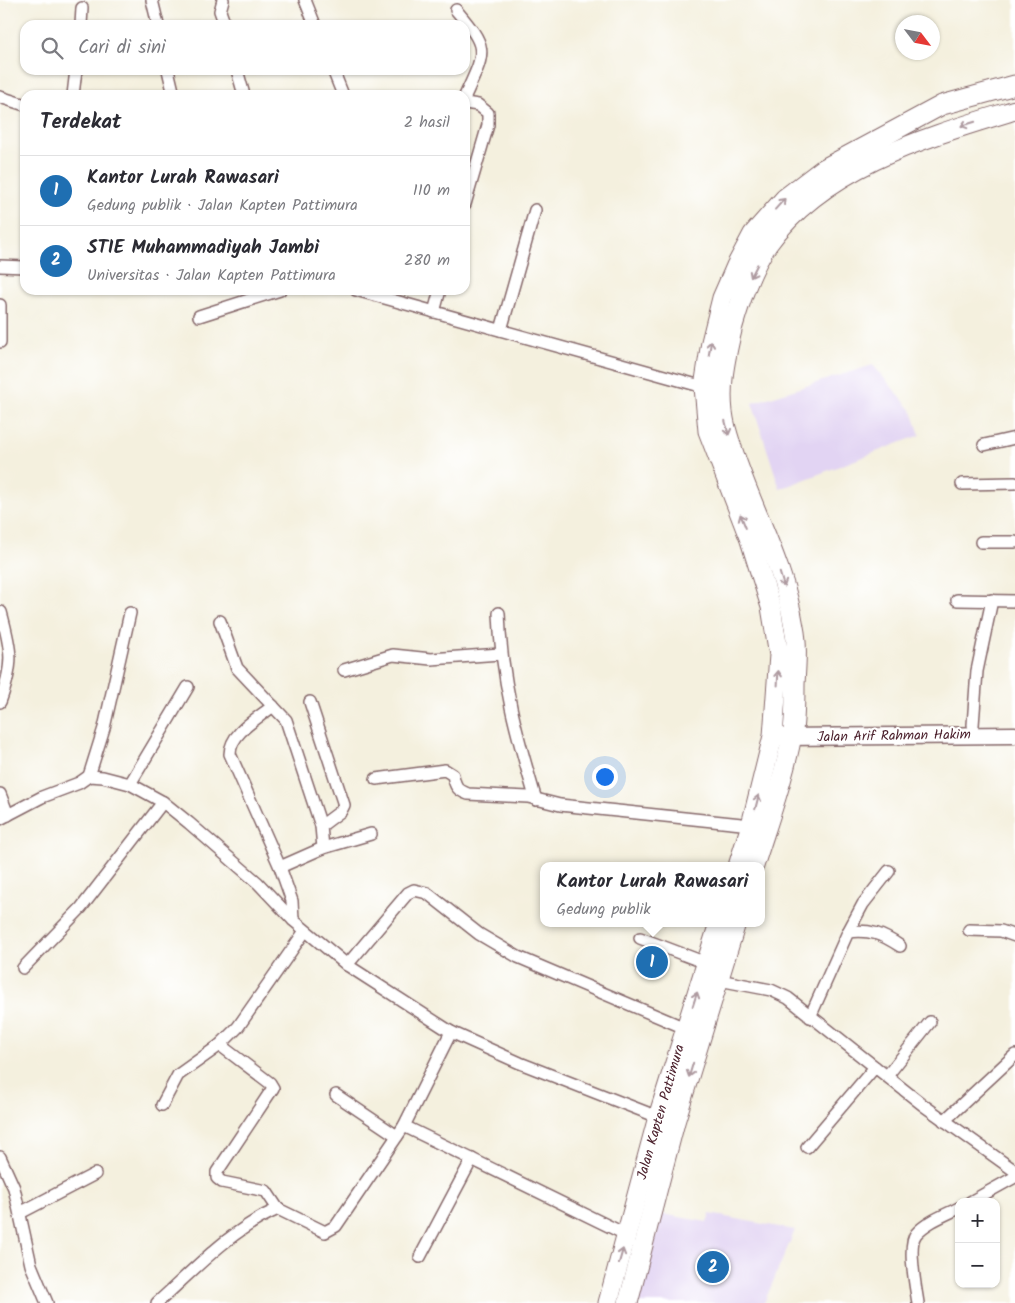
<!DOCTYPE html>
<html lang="id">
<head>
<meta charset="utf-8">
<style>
	body { margin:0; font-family:Kalam,sans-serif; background:#f7f7f7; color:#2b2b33 }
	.controls { position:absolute; right:15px; bottom:15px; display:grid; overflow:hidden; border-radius:10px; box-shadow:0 1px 4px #0004 }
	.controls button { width:45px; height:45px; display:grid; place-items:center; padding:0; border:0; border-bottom:1px solid #e1e1e2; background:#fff; color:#2b2b33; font:25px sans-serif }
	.compass { position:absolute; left:895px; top:15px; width:45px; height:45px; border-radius:50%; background:#fff; box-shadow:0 1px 4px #0004; rotate:122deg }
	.you { position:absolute; left:604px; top:776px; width:18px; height:18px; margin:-12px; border:4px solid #fff; border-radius:50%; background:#1a73e8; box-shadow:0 0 0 8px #1a73e833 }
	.badge { display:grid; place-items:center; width:32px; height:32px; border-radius:50%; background:#1f6fb2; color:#fff; font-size:16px; font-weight:700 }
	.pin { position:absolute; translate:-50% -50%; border:2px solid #fff; box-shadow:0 1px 5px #0006 }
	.popup { position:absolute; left:540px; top:862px; width:225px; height:65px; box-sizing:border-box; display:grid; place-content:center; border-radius:10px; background:#fff; filter:drop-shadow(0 1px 4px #0005); font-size:16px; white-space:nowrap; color:#7c7c81 }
	.popup b { font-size:19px; color:#2b2b33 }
	.popup::after { content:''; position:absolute; left:50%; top:100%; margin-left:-10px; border:10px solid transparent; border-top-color:#fff }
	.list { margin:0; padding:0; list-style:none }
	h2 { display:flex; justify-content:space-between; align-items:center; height:65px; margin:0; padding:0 20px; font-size:21px }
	h2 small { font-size:16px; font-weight:400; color:#7c7c81 }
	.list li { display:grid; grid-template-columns:32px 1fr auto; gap:15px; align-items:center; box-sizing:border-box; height:70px; padding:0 20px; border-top:1px solid #e1e1e2 }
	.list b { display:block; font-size:19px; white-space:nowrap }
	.list p { margin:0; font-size:16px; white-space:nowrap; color:#7c7c81 }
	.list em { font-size:16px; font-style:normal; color:#7c7c81 }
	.icon { flex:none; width:28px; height:28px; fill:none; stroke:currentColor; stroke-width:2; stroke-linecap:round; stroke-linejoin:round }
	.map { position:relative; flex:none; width:1015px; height:1303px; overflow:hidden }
	.search { position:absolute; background:#fff; box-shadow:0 1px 4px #0004; left:20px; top:20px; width:450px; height:55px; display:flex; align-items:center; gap:12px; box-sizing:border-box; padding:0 18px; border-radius:15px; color:#7c7c81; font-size:19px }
	.panel { position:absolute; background:#fff; box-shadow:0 1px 4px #0004; left:20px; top:90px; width:450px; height:205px; border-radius:15px }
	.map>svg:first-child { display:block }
	.built { fill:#e2d4f3 }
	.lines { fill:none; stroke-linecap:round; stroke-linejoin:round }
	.street-casing { stroke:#86686a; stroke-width:14 }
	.secondary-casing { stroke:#86686a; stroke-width:19 }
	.primary-casing { stroke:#86686a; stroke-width:21 }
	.street { stroke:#fff; stroke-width:11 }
	.secondary { stroke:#fff; stroke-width:16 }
	.primary { stroke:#fff; stroke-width:19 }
	.oneway { stroke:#ae9aa0 }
	.labels { text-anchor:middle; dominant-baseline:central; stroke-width:4; stroke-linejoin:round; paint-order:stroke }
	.street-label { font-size:14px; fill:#4a1f2b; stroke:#fff }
</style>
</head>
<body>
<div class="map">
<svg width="1015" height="1303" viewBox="0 0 1015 1303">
	<rect width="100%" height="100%" fill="#fff"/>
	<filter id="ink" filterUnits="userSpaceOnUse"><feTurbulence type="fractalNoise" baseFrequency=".02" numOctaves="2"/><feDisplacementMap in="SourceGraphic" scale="10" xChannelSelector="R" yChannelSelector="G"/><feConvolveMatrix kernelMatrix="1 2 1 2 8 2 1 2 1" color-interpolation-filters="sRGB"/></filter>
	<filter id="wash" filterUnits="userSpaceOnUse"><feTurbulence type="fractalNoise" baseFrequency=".0096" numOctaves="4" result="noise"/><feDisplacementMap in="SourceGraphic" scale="20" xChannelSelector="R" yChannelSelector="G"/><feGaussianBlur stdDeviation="1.12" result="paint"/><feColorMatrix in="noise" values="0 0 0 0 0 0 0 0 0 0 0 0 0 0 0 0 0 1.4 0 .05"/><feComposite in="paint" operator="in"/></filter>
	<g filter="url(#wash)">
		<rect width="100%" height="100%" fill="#f4f0de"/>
		<g class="built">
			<path d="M873 365 912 411 920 435 780 489 752 403Z"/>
			<path d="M662 1214 707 1222 710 1214 795 1230 764 1303H637Z"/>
		</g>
	</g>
	<g filter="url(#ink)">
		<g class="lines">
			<g class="street-casing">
				<g id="street">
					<path d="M152 0 158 25"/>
					<path d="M223 0 220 11 225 25"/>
					<path d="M305 0 315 25"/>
					<path d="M456 10C489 49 486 50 465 96"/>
					<path d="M81 25 82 8"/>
					<path d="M168 70 174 95"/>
					<path d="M237 70 244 95"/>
					<path d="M333 70 343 95"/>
					<path d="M73 95 76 70"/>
					<path d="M0 97 25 105"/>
					<path d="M465 103 478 105 488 113V125L465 204"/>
					<path d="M0 266 25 267"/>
					<path d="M356 290 704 387"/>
					<path d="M0 305V342"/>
					<path d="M434 312 440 290"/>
					<path d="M199 316 280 290"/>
					<path d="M501 330 535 210"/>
					<path d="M984 445 1015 438"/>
					<path d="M962 484 1015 483"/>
					<path d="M981 542H1015"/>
					<path d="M957 600 1015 601"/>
					<path d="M499 613C501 680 517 736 536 800"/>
					<path d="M220 621 237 668 286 720 321 826 323 848"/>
					<path d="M344 670 393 655 431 659 500 654"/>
					<path d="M0 702C14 663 12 652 1 612"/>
					<path d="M310 702 344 805 341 811 321 826"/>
					<path d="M273 706C257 719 230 733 230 754L280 867"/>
					<path d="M973 725 977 671 992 600"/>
					<path d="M89 776 104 728 130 613"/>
					<path d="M376 779 445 770 453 775C455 786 457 790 468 794L528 797 560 805 751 825"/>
					<path d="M130 784 188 687"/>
					<path d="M0 794 8 815"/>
					<path d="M0 819 42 797 79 783 89 776 103 777 130 784 163 802 189 823 258 883 293 920 347 965 451 1032 520 1063 658 1117"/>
					<path d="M293 920 292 901 280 867 323 848 371 834"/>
					<path d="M969 930 1001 931 1015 936"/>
					<path d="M848 932 863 904 889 871"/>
					<path d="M640 938 706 963"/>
					<path d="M347 965 408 893 414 890 427 893 479 934 518 957 685 1028"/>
					<path d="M23 968 81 908 163 802"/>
					<path d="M719 980 771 990 788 998 923 1105 1015 1171"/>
					<path d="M810 1017 848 932C870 929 882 934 900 946"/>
					<path d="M220 1045 270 1083 273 1088 217 1172V1178L222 1182 266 1191 278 1209"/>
					<path d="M887 1076 930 1022"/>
					<path d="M336 1095 397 1136"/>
					<path d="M162 1105 178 1075 220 1045 238 1027 305 931"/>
					<path d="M944 1121 1015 1055"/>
					<path d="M404 1126 627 1235"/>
					<path d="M807 1147 875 1067"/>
					<path d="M0 1157 14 1188 31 1265 47 1303"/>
					<path d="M970 1202 1015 1177"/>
					<path d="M20 1213 95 1174"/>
					<path d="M420 1257 472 1159"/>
					<path d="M157 1303C195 1269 230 1230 278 1209L325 1232 336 1226 404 1126 451 1032"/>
					<path d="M918 1303C916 1289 907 1245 916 1234 926 1222 945 1215 959 1208"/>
				</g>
			</g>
			<g class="secondary-casing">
				<path id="secondary" d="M780 737 1015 735"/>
			</g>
			<g class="primary-casing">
				<g id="primary">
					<path d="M738 866 751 825 773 736 779 655 771 607 750 540 708 431 704 387 711 342 722 298 736 266 753 234 785 198 823 169 942 105 1015 85"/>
					<path d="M754 866C768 821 785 776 793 730 795 715 795 699 795 684 796 665 798 646 794 627 783 557 744 496 726 428 717 394 725 359 733 326 741 298 751 268 768 244 824 166 927 137 1015 110"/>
					<path d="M608 1303 658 1117 719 923"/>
					<path d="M628 1303 675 1122 736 923"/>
				</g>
			</g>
			<use href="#street" class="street"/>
			<use href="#secondary" class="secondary"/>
			<use href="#primary" class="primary"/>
		</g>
		<defs><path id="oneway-shaft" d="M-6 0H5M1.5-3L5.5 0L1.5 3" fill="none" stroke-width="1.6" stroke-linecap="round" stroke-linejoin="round" transform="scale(1.25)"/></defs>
		<g class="oneway">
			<use href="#oneway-shaft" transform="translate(968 124) rotate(163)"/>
			<use href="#oneway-shaft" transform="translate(780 204) rotate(-48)"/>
			<use href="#oneway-shaft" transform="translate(754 271) rotate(117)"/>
			<use href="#oneway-shaft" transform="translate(710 348) rotate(-80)"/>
			<use href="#oneway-shaft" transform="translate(727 428) rotate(76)"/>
			<use href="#oneway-shaft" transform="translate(743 521) rotate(-112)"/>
			<use href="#oneway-shaft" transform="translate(782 580) rotate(73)"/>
			<use href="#oneway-shaft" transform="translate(778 678) rotate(-87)"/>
			<use href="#oneway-shaft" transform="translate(757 802) rotate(-76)"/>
			<use href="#oneway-shaft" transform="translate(695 999) rotate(-72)"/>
			<use href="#oneway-shaft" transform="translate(691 1070) rotate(107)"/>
			<use href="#oneway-shaft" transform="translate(621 1256) rotate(-74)"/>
		</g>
	</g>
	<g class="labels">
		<g class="street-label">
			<text transform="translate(894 736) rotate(-1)">Jalan Arif Rahman Hakim</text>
			<text transform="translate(661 1112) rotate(-74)">Jalan Kapten Pattimura</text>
		</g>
	</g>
</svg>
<div class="controls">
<button>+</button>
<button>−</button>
</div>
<svg class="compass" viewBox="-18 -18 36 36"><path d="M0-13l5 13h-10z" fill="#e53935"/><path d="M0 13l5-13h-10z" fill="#7c7c81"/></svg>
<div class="you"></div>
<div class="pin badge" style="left:652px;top:962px">1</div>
<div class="popup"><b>Kantor Lurah Rawasari</b>Gedung publik</div>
<div class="pin badge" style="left:713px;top:1267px">2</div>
<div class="search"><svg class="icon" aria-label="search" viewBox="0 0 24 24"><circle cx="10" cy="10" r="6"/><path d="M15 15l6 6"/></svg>Cari di sini</div>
<section class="panel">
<h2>Terdekat<small>2 hasil</small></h2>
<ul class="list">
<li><span class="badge">1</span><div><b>Kantor Lurah Rawasari</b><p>Gedung publik · Jalan Kapten Pattimura</p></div><em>110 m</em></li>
<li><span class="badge">2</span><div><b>STIE Muhammadiyah Jambi</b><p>Universitas · Jalan Kapten Pattimura</p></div><em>280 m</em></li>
</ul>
</section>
</div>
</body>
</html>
